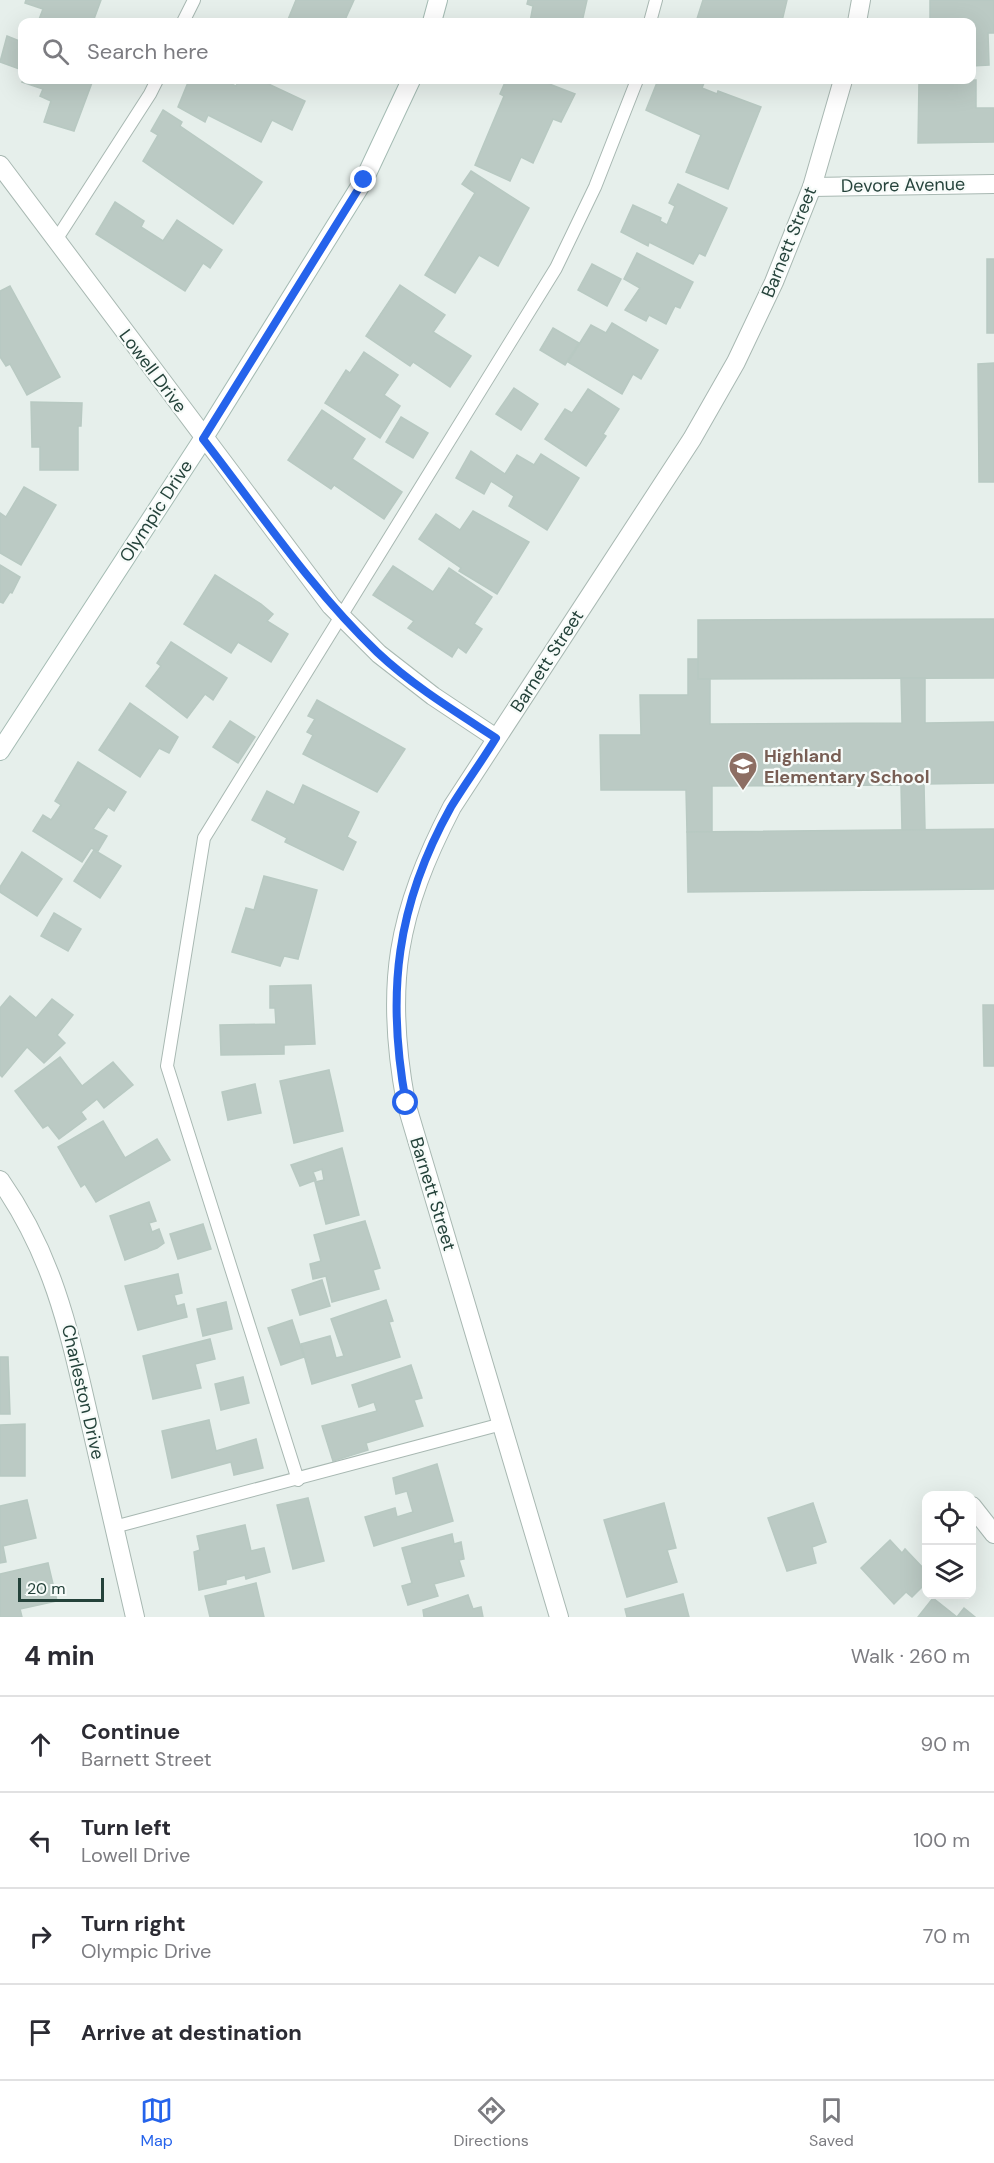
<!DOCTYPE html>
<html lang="en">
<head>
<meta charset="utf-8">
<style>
	body { margin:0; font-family:"DM Sans",sans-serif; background:#f2f2f3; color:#2b2b33 }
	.controls { position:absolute; right:18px; bottom:18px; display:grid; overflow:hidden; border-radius:12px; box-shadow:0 6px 24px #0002 }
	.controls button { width:54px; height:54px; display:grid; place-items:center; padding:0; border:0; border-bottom:2px solid #e1e1e2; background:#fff; color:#2b2b33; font:30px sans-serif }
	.scale { position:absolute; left:18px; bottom:15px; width:86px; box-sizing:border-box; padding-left:6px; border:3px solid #24423a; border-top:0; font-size:16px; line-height:21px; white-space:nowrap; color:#24423a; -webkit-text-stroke:4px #f7fbf9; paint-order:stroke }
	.stop { position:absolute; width:18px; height:18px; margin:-14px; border:4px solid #2563eb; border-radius:50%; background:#fff }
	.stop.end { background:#2563eb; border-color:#fff; box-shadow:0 2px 6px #0008 }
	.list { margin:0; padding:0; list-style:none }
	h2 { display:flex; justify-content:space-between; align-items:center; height:78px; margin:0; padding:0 24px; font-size:26px }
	h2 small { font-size:20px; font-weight:400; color:#7c7c81 }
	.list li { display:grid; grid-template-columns:39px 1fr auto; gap:18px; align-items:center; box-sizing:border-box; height:96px; padding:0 24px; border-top:2px solid #e1e1e2 }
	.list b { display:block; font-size:22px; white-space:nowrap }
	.list p { margin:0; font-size:20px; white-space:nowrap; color:#7c7c81 }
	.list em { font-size:20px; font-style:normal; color:#7c7c81 }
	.icon { flex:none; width:33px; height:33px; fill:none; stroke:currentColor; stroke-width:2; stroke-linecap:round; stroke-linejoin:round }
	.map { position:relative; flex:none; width:994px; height:1617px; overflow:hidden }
	.search { position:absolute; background:#fff; box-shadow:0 6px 24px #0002; left:18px; right:18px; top:18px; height:66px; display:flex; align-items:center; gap:15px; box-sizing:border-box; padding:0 21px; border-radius:12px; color:#7c7c81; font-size:22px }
	.sheet { height:462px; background:#fff }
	nav { display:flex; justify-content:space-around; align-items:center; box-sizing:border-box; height:84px; border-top:2px solid #e1e1e2; background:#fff; font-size:16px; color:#7c7c81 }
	nav a { display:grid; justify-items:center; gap:3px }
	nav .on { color:#2563eb }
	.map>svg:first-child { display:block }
	.building { fill:#bbcac4; stroke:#b8c9c2; stroke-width:1.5 }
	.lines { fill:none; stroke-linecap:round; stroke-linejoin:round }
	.lane-casing { stroke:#a8b8b2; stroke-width:14 }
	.street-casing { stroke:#a8b8b2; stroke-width:20 }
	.secondary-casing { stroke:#a4bbb3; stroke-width:20 }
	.lane { stroke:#fff; stroke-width:12 }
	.street { stroke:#fff; stroke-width:18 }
	.secondary { stroke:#fff; stroke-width:18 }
	.route { stroke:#2563eb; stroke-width:8 }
	.labels { text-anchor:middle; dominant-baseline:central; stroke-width:4.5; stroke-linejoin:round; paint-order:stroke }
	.street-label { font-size:18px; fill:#24423a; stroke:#f7fbf9 }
	.education-label { font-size:18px; font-weight:bold; fill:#785e54; stroke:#f7fbf9; text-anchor:start }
</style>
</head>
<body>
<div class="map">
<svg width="994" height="1617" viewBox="0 0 994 1617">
	<rect width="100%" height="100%" fill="#e6efeb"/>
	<g class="building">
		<path d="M26 0H101L94 19 104 22H38L43 9 25 3Z"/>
		<path d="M296 0H354L344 22H287Z"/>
		<path d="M528 0H587L582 22H530L533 6 527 4Z"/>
		<path d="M703 0H787L782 21 696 22Z"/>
		<path d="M930 0H994V33H988L989 65 972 66V22H930Z"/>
		<path d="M7 36 22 42V70L0 62Z"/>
		<path d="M23 80H93L74 131 44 122 51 101 40 96 43 89 22 82Z"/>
		<path d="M189 80H222L236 86 239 80H260L305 101 292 130 272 120 261 142 208 115 205 122 178 107Z"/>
		<path d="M506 80H539L575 94 561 122 553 119 533 163 521 157 510 181 475 165 504 96 500 94Z"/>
		<path d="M658 80H694L704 83 702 88 717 94 718 91 761 107 728 189 686 172 701 135 646 110Z"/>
		<path d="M976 80V108H994V142L918 143 919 81Z"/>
		<path d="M163 110 182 122 180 126 262 182 233 224 143 161 158 135 151 131Z"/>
		<path d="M471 171 529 208 498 266 479 255 455 293 425 275 475 193 462 184Z"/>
		<path d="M678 184 727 208 705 256 699 253 693 264 649 242 648 246 621 232 633 205 661 218 660 221 667 225 675 206 669 203Z"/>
		<path d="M115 202 144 221 141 227 163 241 177 220 222 250 210 268 203 263 185 291 96 234Z"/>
		<path d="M637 253 693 282 680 308 675 306 666 324 649 315 646 321 625 310 640 288 624 279Z"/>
		<rect x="987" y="259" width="7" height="74"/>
		<path d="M592 264 621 279 607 306 578 290Z"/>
		<path d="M400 285 445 315 433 332 471 356 450 387 413 362 410 366 366 336Z"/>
		<path d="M10 286 60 377 27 395 10 364 6 366 0 357V291Z"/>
		<path d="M612 323 658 350 641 379 633 374 622 394 568 362 591 325 606 333Z"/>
		<path d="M553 328 579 343 565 365 540 350Z"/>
		<path d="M364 352 398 375 384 395 400 406 380 438 325 403 346 370 350 373Z"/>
		<path d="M994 363V482H979L978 364Z"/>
		<path d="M514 388 538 404 521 430 496 414Z"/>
		<path d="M588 389 619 409 603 434 606 436 586 466 545 439 565 409 572 413Z"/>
		<path d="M31 402 82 403 81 426H78V470H40V447H32Z"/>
		<path d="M322 410 365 439 352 459 402 492 384 519 334 485 331 489 288 460Z"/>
		<path d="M401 417 428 433 413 458 386 442Z"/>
		<path d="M471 451 505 474 517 455 534 465 541 454 579 478 547 530 509 506 514 496 491 481 484 494 456 478Z"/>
		<path d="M24 487 56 505 21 565 0 553V513L6 517Z"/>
		<path d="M473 511 529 542 497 594 459 571 461 568 419 539 436 514 460 530Z"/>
		<path d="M0 565 20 577 12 593 10 592 3 603 0 602Z"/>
		<path d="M393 566 433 592 449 568 492 597 474 624 482 629 466 653 458 647 452 657 408 628 414 621 373 595Z"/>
		<path d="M215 575 261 604 273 614 267 621 288 634 271 662 238 642 231 653 184 624Z"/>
		<path d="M994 619V678L698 679V620Z"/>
		<path d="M171 642 227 678 213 700 205 694 187 718 146 686 161 666 157 663Z"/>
		<path d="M688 659H698V679H710V724L902 723 901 678H925V723L994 722V783L924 784 925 830H902L901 785 712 786V832H687L686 790H601L600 735H641L640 695H688Z"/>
		<path d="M317 700 405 749 377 792 303 754 313 735 307 732 315 719 308 716Z"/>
		<path d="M130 703 178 737 169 753 159 748 140 777 99 750Z"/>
		<path d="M230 721 255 737 238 763 213 747Z"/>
		<path d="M78 762 126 792 114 811 108 807 93 829 107 836 98 851 91 848 82 862 33 831 43 815 51 820 61 805 55 801Z"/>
		<path d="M303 785 359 812 347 837 356 842 343 870 285 842 287 838 252 820 267 791 294 805Z"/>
		<path d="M994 829V889L688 892 687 832Z"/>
		<path d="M94 850 121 866 100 898 74 881Z"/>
		<path d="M22 852 62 879 37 916 0 892V887Z"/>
		<path d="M264 876 317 890 298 959 284 956 280 966 232 952 246 908 254 910Z"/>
		<path d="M54 913 81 929 68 951 41 936Z"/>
		<path d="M311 985 315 1044 284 1045V1054L221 1055 220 1025 276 1024 275 1008H270V986Z"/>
		<path d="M10 996 36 1018 52 999 73 1015 57 1035 65 1043 44 1063 27 1047 2 1077 0 1075V1008Z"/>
		<path d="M983 1005H994V1066H984Z"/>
		<path d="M60 1057 82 1086 113 1062 133 1085 104 1108 97 1099 81 1112 86 1119 59 1139 48 1125 43 1128 15 1091Z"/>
		<path d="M329 1070 343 1131 294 1143 280 1081Z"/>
		<path d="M255 1084 261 1113 228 1120 222 1092Z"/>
		<path d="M103 1121 125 1158 157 1139 170 1160 96 1202 85 1184 81 1187 58 1147Z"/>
		<path d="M342 1148 359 1215 326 1224 315 1182 324 1180 322 1169 313 1172 316 1180 300 1186 291 1165Z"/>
		<path d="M149 1202 156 1221 149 1223 152 1232 159 1229 164 1243 157 1248 125 1260 110 1216Z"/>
		<path d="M365 1221 380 1268 373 1270 379 1289 332 1302 326 1276 313 1279 310 1264 321 1261 314 1235Z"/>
		<path d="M203 1224 211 1249 178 1259 170 1234Z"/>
		<path d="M178 1274 182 1293 174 1295 177 1306 184 1304 187 1317 138 1330 125 1286Z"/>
		<path d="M322 1280 330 1306 300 1315 292 1290Z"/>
		<path d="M386 1300 393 1321 389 1322 400 1357 312 1384 301 1344 330 1336 336 1358 344 1356 331 1319Z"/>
		<path d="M226 1302 232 1329 203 1336 197 1309Z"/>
		<path d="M292 1320 304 1357 281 1365 268 1328Z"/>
		<path d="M210 1339 215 1359 195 1364 201 1388 153 1399 143 1356Z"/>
		<path d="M0 1357H8L10 1414H0Z"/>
		<path d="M411 1365 422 1398 414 1400 423 1426 366 1443 368 1450 333 1461 322 1426 377 1411 374 1402 359 1407 352 1385Z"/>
		<path d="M243 1377 249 1403 221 1410 215 1384Z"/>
		<path d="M209 1420 216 1451 256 1439 263 1468 234 1475 231 1462 172 1478 162 1431Z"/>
		<path d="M25 1424V1476H0V1425Z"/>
		<path d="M437 1464 453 1521 374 1546 365 1517 395 1508 397 1517 413 1512 407 1491 396 1494 393 1478Z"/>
		<path d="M308 1498 324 1561 293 1569 277 1505Z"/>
		<path d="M27 1500 36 1538 3 1546 6 1562 0 1563V1506Z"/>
		<path d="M664 1503 676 1548 667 1550 677 1582 627 1597 604 1520Z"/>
		<path d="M813 1503 826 1542 812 1547 816 1563 787 1571 768 1518Z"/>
		<path d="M245 1525 251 1551 264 1548 270 1572 246 1579 245 1575 226 1580V1584L199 1590 194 1552 200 1550 197 1536Z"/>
		<path d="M452 1534 454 1544 461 1542 464 1559 459 1560 464 1576 434 1584 438 1596 408 1605 402 1586 412 1583 402 1548Z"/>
		<path d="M890 1540 902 1553 905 1549 926 1571V1583L912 1597 906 1592 894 1604 861 1568Z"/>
		<path d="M48 1563 57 1601 20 1609 22 1617H0V1574Z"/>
		<path d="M256 1583 264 1617H210L205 1596Z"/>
		<path d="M683 1594 689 1617H627L625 1609Z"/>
		<path d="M468 1595 473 1609 481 1607 483 1617H424L423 1610Z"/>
		<path d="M933 1598 957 1617 964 1608 975 1617H918Z"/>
	</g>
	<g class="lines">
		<g class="lane-casing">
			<g id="lane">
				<path d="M183 22 194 0"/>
				<path d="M650 22 656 0"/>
				<path d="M56 240 150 94 157 80"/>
				<path d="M298 1480 167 1066 204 838 556 268 595 187 637 80"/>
				<path d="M114 1527 502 1424"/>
			</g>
		</g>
		<g class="street-casing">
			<g id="street">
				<path d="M857 22 861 0"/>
				<path d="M0 165 331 606 379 654 433 696 496 738"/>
				<path d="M812 187 994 184"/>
				<path d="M0 1180C55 1258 70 1335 91 1426 106 1490 120 1553 135 1617"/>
				<path d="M972 1506 994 1534"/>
				<path d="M559 1617 406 1103C384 985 397 913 452 807L692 439 736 362 774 282 812 187 843 80"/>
			</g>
		</g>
		<g class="secondary-casing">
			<g id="secondary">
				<path d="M432 22 438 0"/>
				<path d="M0 751 203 439 364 180 411 80"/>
			</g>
		</g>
		<use href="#lane" class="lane"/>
		<use href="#street" class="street"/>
		<use href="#secondary" class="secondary"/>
	</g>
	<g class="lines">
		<path class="route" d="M364 180 203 439C259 511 311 589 377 652 413 686 456 712 496 738 482 761 465 784 451 807 396 905 386 994 406 1103"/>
	</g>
	<defs>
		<g id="school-pin" transform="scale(1.5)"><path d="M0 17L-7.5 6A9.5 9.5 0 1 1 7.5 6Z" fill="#8d6e63" stroke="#f7fbf9"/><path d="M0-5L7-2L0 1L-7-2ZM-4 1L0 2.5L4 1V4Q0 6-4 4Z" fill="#fff"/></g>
	</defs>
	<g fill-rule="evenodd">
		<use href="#school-pin" x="743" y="766"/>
	</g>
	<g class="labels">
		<g class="street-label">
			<text transform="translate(903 185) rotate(-1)">Devore Avenue</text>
			<text transform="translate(789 242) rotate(-68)">Barnett Street</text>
			<text transform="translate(153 371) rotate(53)">Lowell Drive</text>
			<text transform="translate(156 511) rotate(-57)">Olympic Drive</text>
			<text transform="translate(547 661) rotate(-57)">Barnett Street</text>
			<text transform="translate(433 1194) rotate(73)">Barnett Street</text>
			<text transform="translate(83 1392) rotate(77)">Charleston Drive</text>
		</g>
		<g class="education-label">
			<text x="764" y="756">Highland<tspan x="764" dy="21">Elementary School</tspan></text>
		</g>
	</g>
</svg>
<div class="controls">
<button><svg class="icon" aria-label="locate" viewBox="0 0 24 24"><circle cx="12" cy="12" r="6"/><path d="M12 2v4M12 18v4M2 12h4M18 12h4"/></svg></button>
<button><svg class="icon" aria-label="layers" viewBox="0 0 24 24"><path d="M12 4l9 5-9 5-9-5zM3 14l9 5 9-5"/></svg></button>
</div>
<div class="scale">20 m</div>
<div class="stop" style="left:406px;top:1103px"></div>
<div class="stop end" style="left:364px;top:180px"></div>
<div class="search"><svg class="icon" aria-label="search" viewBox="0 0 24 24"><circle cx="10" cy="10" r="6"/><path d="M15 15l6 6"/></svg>Search here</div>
</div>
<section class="sheet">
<h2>4 min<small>Walk · 260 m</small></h2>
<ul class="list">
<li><svg class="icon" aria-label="ahead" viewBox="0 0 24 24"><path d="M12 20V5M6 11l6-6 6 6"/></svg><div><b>Continue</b><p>Barnett Street</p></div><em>90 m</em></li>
<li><svg class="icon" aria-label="left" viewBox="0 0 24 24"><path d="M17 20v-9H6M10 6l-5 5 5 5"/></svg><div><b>Turn left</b><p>Lowell Drive</p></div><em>100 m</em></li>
<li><svg class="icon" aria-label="right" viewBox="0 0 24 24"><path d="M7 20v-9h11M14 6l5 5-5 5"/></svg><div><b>Turn right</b><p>Olympic Drive</p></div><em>70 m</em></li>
<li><svg class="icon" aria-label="arrive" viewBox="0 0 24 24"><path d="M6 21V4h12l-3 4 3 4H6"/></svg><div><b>Arrive at destination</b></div></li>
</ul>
</section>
<nav>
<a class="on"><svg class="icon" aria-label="map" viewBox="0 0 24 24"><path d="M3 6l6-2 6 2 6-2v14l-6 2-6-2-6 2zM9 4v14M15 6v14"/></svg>Map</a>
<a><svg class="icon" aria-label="directions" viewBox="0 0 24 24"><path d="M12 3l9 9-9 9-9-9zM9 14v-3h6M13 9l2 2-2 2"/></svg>Directions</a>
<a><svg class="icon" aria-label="saved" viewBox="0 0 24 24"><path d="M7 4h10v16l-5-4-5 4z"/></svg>Saved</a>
</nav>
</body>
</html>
